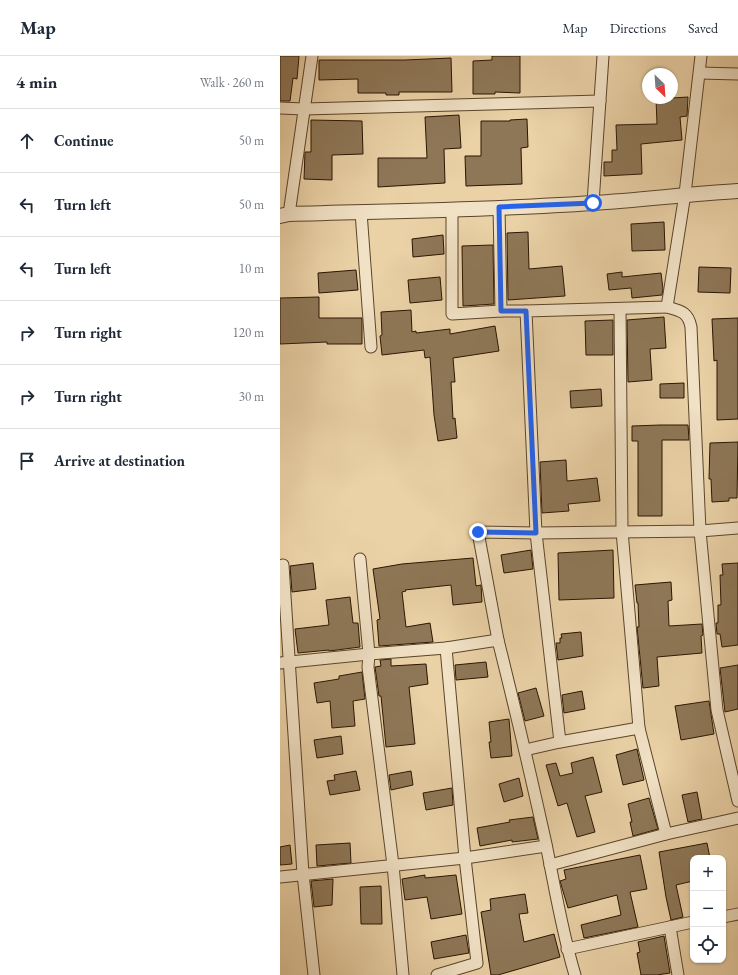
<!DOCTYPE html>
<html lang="en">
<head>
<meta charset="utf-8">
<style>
	body { margin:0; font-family:"EB Garamond",serif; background:#f2f2f3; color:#1f2937 }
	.controls { position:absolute; right:12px; bottom:12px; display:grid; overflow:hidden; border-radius:8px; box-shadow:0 1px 3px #0004 }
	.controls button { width:36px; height:36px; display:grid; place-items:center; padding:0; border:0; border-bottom:1px solid #e0e1e3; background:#fff; color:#1f2937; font:20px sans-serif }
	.compass { position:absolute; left:362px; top:12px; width:36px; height:36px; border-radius:50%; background:#fff; box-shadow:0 1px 3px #0004; rotate:155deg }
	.stop { position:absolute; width:12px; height:12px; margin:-9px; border:3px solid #2563eb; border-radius:50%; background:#fff }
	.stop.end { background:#2563eb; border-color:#fff; box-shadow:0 1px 4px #0008 }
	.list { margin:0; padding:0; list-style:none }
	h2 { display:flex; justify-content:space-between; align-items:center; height:52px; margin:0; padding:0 16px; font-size:17px }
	h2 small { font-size:13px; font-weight:400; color:#747a83 }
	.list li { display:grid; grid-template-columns:26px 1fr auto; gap:12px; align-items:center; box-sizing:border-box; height:64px; padding:0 16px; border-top:1px solid #e0e1e3 }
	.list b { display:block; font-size:15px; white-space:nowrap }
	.list em { font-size:13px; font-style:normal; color:#747a83 }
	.icon { flex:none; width:22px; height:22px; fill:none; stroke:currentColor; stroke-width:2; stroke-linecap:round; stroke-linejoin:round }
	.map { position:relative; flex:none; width:458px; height:919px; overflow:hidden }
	header { display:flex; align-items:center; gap:24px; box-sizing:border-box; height:56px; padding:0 20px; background:#fff; border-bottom:1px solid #e0e1e3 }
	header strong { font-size:19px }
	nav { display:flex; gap:22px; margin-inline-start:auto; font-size:14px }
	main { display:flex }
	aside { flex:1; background:#fff }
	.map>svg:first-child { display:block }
	.building { fill:#8e7757; stroke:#2a1602 }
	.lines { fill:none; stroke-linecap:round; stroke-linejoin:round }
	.minor-casing { stroke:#5a452b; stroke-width:13 }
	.tertiary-casing { stroke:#5a452b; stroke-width:16 }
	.minor { stroke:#f1e1c5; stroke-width:11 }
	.tertiary { stroke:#f1e1c5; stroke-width:14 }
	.route { stroke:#2563eb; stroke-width:5 }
</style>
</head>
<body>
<header>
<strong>Map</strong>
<nav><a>Map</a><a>Directions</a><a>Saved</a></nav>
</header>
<main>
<aside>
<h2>4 min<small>Walk · 260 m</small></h2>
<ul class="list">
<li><svg class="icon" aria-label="ahead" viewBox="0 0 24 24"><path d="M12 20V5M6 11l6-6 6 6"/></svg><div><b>Continue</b></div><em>50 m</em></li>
<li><svg class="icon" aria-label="left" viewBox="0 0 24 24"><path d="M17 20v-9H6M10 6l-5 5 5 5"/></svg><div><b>Turn left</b></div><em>50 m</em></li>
<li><svg class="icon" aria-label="left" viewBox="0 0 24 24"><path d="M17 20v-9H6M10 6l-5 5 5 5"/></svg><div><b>Turn left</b></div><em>10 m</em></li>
<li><svg class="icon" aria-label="right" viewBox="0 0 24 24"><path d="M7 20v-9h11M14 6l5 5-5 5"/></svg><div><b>Turn right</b></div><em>120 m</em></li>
<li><svg class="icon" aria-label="right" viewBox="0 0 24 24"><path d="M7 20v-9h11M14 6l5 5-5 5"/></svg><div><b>Turn right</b></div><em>30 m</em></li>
<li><svg class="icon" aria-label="arrive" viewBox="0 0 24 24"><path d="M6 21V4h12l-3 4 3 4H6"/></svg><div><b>Arrive at destination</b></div></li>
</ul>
</aside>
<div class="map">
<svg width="458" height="919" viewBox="0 0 458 919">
	<rect width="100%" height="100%" fill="#ead1a6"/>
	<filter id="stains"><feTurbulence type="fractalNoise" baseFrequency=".005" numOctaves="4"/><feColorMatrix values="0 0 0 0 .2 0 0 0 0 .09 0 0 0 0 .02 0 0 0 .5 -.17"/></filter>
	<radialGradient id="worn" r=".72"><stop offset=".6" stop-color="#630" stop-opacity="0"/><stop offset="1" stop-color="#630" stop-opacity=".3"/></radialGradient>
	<g class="building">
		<path d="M0 0H19L17 23 13 22 10 45H0Z"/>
		<path d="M212 0H240V37L215 36V38H193V5L212 4Z"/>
		<path d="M171 2 172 36H119V39H106V37H78V23L39 24V4H125Z"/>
		<path d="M408 41 407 60 400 61 402 84 361 88 362 118 324 120V106H332V94H337L336 69 377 68 376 43Z"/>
		<path d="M179 59 181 92 164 93 165 127 98 131V102H147L145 61Z"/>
		<path d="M247 63 248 91 241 92 242 128 186 130 185 100H201V65H230V64Z"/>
		<path d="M31 64 82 65 83 98 52 99V124L24 123 25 96H31Z"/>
		<path d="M384 166 385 194 352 195 351 168Z"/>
		<path d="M248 176 249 213 282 210 285 240 228 244 227 177Z"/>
		<path d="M163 179 164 198 133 201 132 183Z"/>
		<path d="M213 189 214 248 183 250 182 190Z"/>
		<path d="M419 211 451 212 450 237 418 236Z"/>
		<path d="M76 214 78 234 39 237 38 217Z"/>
		<path d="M342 216V221L381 217 383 233 382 239 352 242 351 232 329 234 327 218Z"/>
		<path d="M160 221 162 244 130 247 128 224Z"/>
		<path d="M39 241V262H82V288H47V286L0 288V242Z"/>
		<path d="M131 254 132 276 136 275V277L170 273V278L215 270 219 295 173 302 175 326H171L173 363 175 362 177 382 158 385 154 359 150 301 145 302 144 294 102 299 100 280 102 279 101 256Z"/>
		<path d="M384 261 386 292 370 293 372 324 348 326 347 264Z"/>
		<path d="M458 262V363L437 364V304L434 305 432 263Z"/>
		<path d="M333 264V299H306L305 265Z"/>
		<path d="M404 327V342H380V328Z"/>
		<path d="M321 333 322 350 291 352 290 335Z"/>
		<path d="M380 369H408L409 384H382V460H358V385H352V370Z"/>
		<path d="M458 386 457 442H449V445L432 446 431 423H429L430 387Z"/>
		<path d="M286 404 287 425 317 422 320 445 288 448 289 455 262 457 260 406Z"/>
		<path d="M251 494 253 513 224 517 221 499Z"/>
		<path d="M333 494 334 542 279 544 278 497Z"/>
		<path d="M193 502 196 530 201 529 202 546 173 549 171 529 125 534 126 535 122 536 126 571 150 567 153 586 99 590 97 564 100 563 93 513 122 508Z"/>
		<path d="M33 507 36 533 12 536 10 510Z"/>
		<path d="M458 507V589L442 591 440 578H437L436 567H438V549H441L440 519H443L442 508Z"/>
		<path d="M391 526 392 544 388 545 389 570 422 568 423 579 421 580 422 597 377 601 379 630 363 632 357 571H359L358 547H357L355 529Z"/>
		<path d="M70 541 73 567H78L80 591 49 595V594L18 597 15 573 49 569 46 544Z"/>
		<path d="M301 576 303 600 278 604 276 587H280V582H282L281 578Z"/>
		<path d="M111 603V610L146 608 148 628 129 631 135 688 106 691 101 640H99L95 611 101 610 100 604Z"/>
		<path d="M206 606 208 621 176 624 175 609Z"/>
		<path d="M458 609V653L445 656 440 612Z"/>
		<path d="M82 616 85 643 73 645 75 670 52 672 50 645 37 647 34 627 59 623V620Z"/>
		<path d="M256 632 264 660 245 665 238 637Z"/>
		<path d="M302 635 305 653 284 657 282 639Z"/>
		<path d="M429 645 434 678 401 684 395 650Z"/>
		<path d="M229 663 232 700 211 702 209 686H211L209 666Z"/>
		<path d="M61 680 63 698 37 702 34 684Z"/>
		<path d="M357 693 364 724 343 729 336 699Z"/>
		<path d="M313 701 322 736 305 740 315 776 297 781 287 747 278 750 266 709 276 707 280 720 293 717 291 707Z"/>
		<path d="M76 715 80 734 50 739 47 725 55 724 54 719Z"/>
		<path d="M131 715 133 729 111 734 109 719Z"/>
		<path d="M239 722 243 740 224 746 219 728Z"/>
		<path d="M172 732 173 749 146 754 143 737Z"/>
		<path d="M417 736 422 763 408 766 402 739Z"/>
		<path d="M369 742 378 773 353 780 350 766H352L348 748Z"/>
		<path d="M253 761 258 783 232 786V784L200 790 197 772 230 766 229 764Z"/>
		<path d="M70 787 71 807 37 810 36 789Z"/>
		<path d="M427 787 430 802H413V825L396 829 403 861 391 864 386 841 379 796Z"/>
		<path d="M10 789 12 808 0 809V791Z"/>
		<path d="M360 799 367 833 350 836 358 871 304 882 301 869 341 859 337 839 288 852 280 825 286 823 284 814Z"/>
		<path d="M145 819V822L176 819 182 858 151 863 147 841 125 844 122 823Z"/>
		<path d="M53 823 52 849 34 851 31 825Z"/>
		<path d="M101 830 102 868H81L80 831Z"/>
		<path d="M245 838 248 857 239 858 244 886 274 878 280 901 218 919H211L201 856 211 854 210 843Z"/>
		<path d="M186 879 189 897 154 903 151 886Z"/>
		<path d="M384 880 390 917 377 919H361L357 897 360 896 358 886Z"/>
	</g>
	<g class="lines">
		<g class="minor-casing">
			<g id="minor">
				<path d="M420 17 458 18"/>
				<path d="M0 52 24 53 320 45"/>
				<path d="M313 147 323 0"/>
				<path d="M219 151 221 255"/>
				<path d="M172 154V258L221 255H246"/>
				<path d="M81 156 91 291"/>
				<path d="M9 158 32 0"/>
				<path d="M387 251C401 255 408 256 411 271L420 475 437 654 458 745"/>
				<path d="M340 253 342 475 359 672 386 778"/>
				<path d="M80 503 89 598 88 611 113 809 123 919"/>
				<path d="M3 509 23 818 34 919"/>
				<path d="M218 584 198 476 256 477 420 475 458 472"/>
				<path d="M0 607 89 598 166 592 218 584C235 652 251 720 266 788 275 832 282 876 295 919"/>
				<path d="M280 686 359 672"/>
				<path d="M245 694 280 686 256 477 246 255 387 251 405 138 421 0"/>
				<path d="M270 809 386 778 458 762"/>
				<path d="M0 821 185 802 266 790"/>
				<path d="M443 861 458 858"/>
				<path d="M390 871 398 919"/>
				<path d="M287 893 413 866"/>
				<path d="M157 919 197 907 185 802 166 592"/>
			</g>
		</g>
		<g class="tertiary-casing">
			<path id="tertiary" d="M0 160 9 158C110 155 212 154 313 147 361 144 409 138 458 135"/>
		</g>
		<use href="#minor" class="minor"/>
		<use href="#tertiary" class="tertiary"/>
	</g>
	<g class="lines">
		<path class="route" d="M198 476 256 477 246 255H221L219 151 313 147"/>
	</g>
	<rect width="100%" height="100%" filter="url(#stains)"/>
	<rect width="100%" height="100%" fill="url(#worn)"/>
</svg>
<div class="controls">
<button>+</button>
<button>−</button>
<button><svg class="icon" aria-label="locate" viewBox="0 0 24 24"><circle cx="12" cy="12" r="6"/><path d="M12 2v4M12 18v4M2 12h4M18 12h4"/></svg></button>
</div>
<svg class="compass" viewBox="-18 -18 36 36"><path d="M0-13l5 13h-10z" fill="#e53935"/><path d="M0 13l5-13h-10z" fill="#747a83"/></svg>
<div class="stop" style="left:313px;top:147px"></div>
<div class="stop end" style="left:198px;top:476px"></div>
</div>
</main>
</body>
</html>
